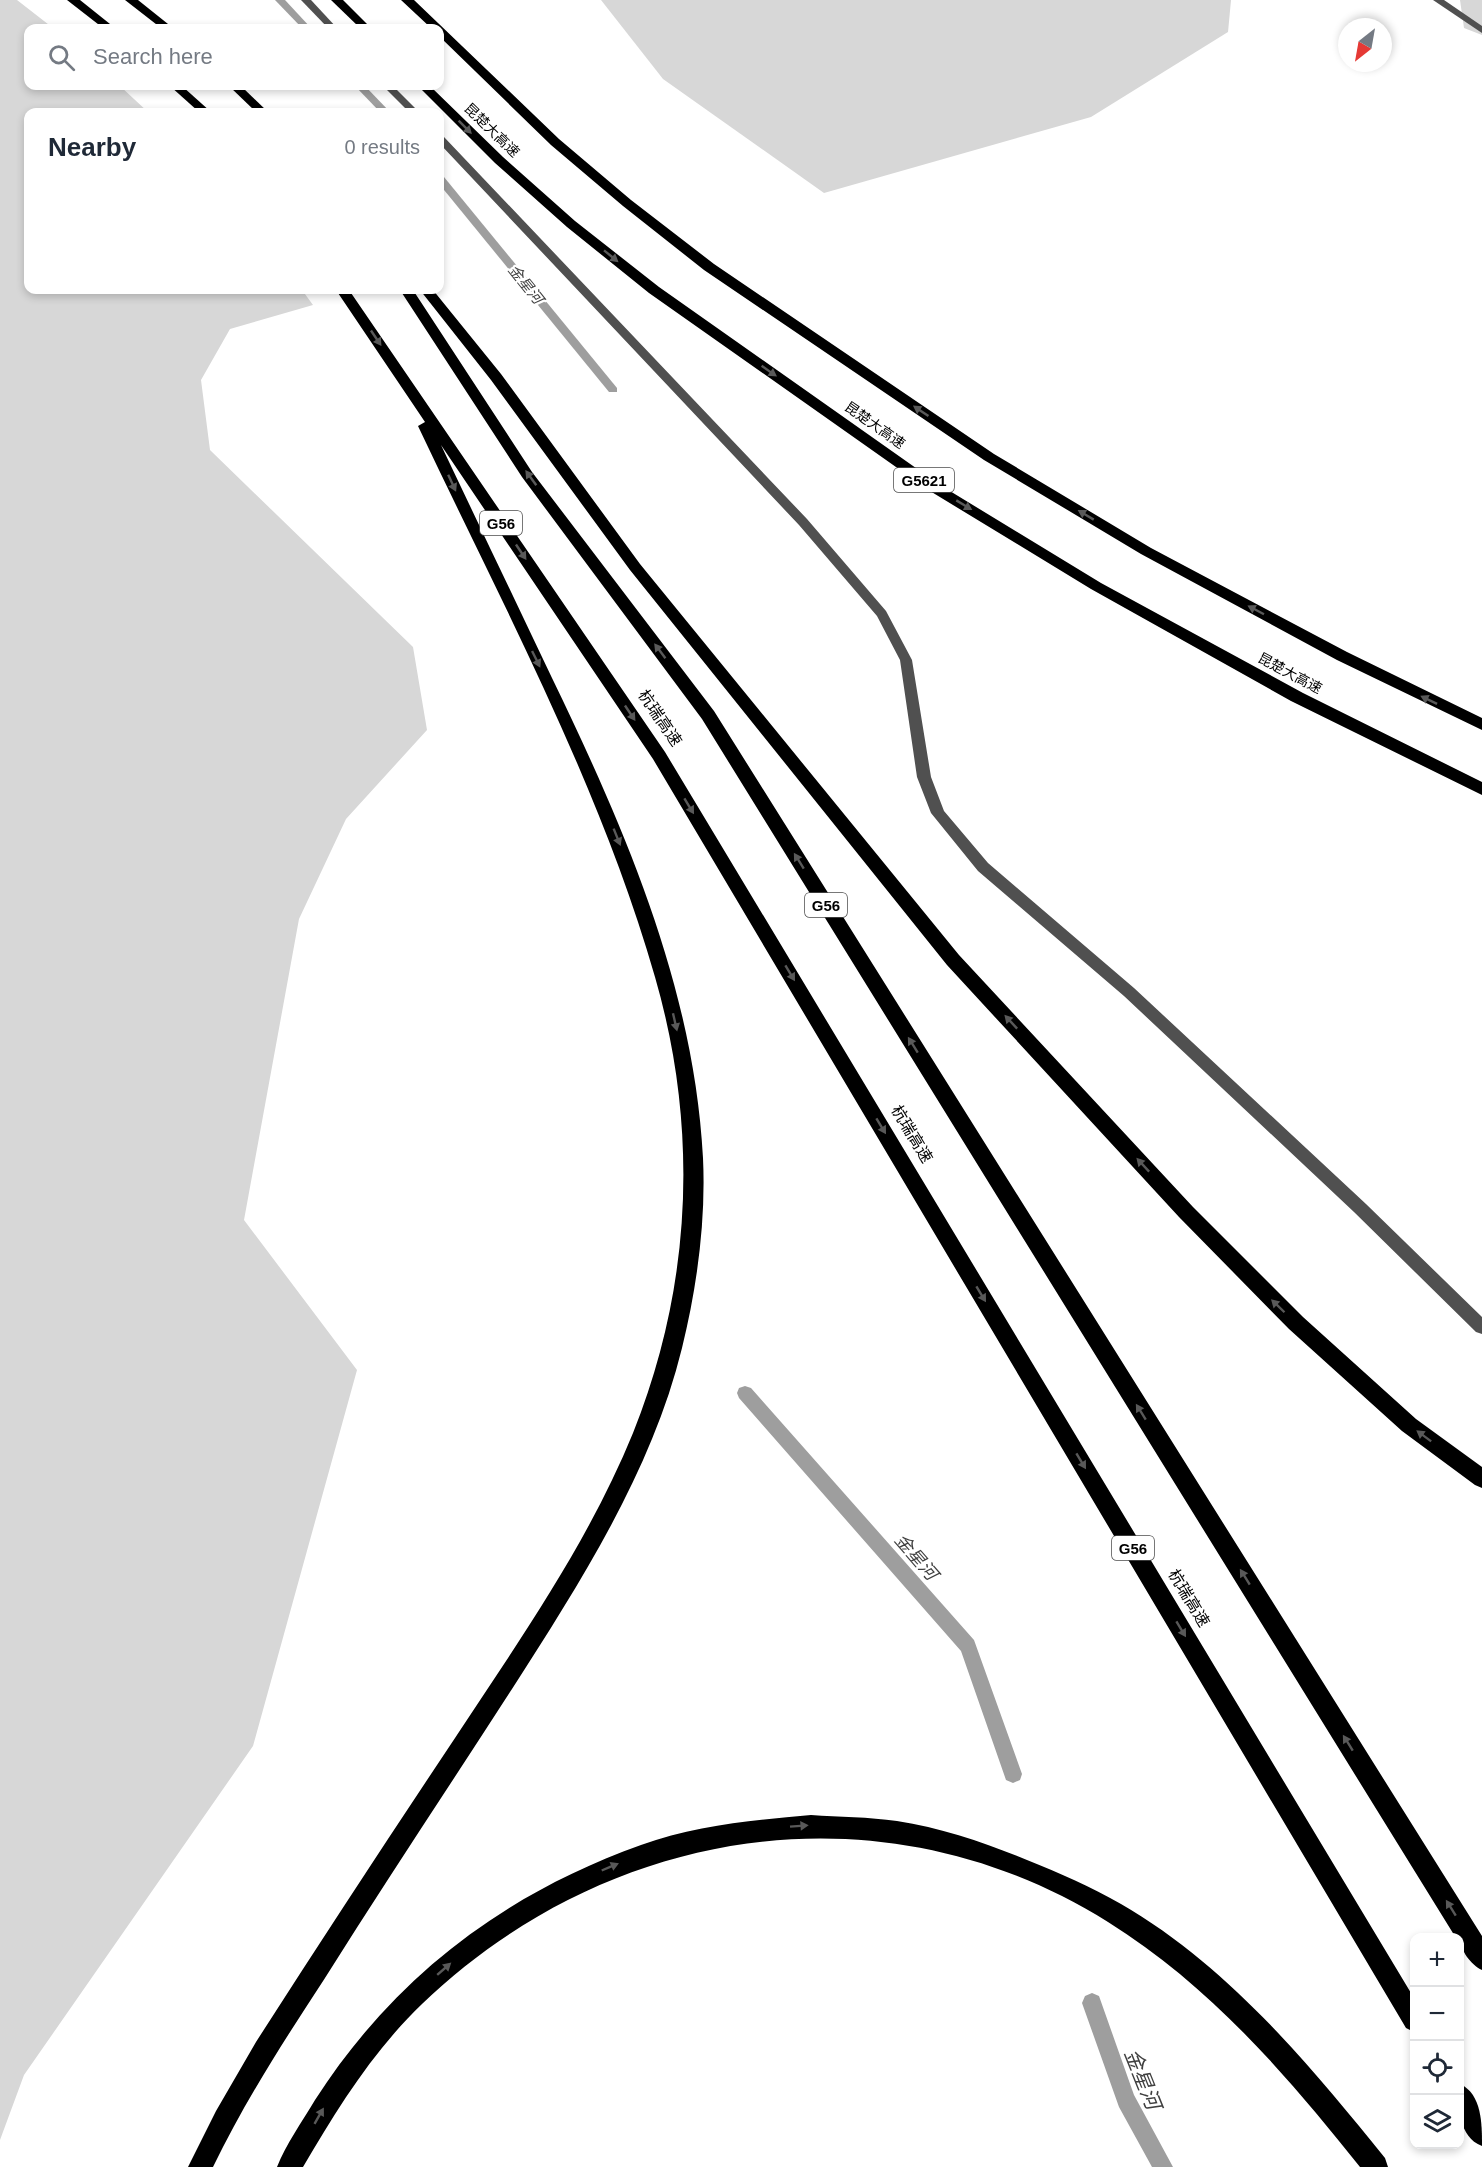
<!DOCTYPE html>
<html lang="en">
<head>
<meta charset="utf-8">
<style>
	body { margin:0; font-family:Arial,"Noto Sans SC",sans-serif; background:#f2f2f3; color:#1f2937 }
	.controls { position:absolute; right:18px; bottom:18px; display:grid; overflow:hidden; border-radius:12px; box-shadow:0 3px 9px #0003 }
	.controls button { width:54px; height:54px; display:grid; place-items:center; padding:0; border:0; border-bottom:2px solid #e0e1e3; background:#fff; color:#1f2937; font:30px sans-serif }
	.compass { position:absolute; left:1338px; top:18px; width:54px; height:54px; border-radius:50%; background:#fff; box-shadow:0 3px 9px #0003; rotate:211deg }
	.list { margin:0; padding:0; list-style:none }
	h2 { display:flex; justify-content:space-between; align-items:center; height:78px; margin:0; padding:0 24px; font-size:26px }
	h2 small { font-size:20px; font-weight:400; color:#747a83 }
	.icon { flex:none; width:33px; height:33px; fill:none; stroke:currentColor; stroke-width:2; stroke-linecap:round; stroke-linejoin:round }
	.map { position:relative; flex:none; width:1482px; height:2167px; overflow:hidden }
	.search { position:absolute; background:#fff; box-shadow:0 3px 9px #0003; left:24px; top:24px; width:420px; height:66px; display:flex; align-items:center; gap:15px; box-sizing:border-box; padding:0 21px; border-radius:12px; color:#747a83; font-size:22px }
	.panel { position:absolute; background:#fff; box-shadow:0 3px 9px #0003; left:24px; top:108px; width:420px; height:186px; border-radius:12px }
	.map>svg:first-child { display:block }
	.green { fill:#d7d7d7 }
	.lines { fill:none; stroke-linecap:round; stroke-linejoin:round }
	.stream { fill:#9e9e9e; fill-rule:evenodd }
	.minor { fill:#505050; fill-rule:evenodd }
	.highway { fill:#000; fill-rule:evenodd }
	.oneway { fill:#595959 }
	.labels { text-anchor:middle; dominant-baseline:central; stroke-width:4.5; stroke-linejoin:round; paint-order:stroke }
	.far-street-label { font-size:14px; fill:#000; stroke:#fff }
	.far-water-label { font-size:15px; font-style:italic; fill:#3f3f3f; stroke:#fff }
	.shield { fill:#fff; stroke:#4c4c4c; stroke-width:1.5 }
	.shield-label { font-size:15px; font-weight:bold; fill:#000 }
	.street-label { font-size:16px; fill:#000; stroke:#fff }
	.water-label { font-size:18px; font-style:italic; fill:#3f3f3f; stroke:#fff }
	.near-water-label { font-size:21px; font-style:italic; fill:#3f3f3f; stroke:#fff }
</style>
</head>
<body>
<div class="map">
<svg width="1482" height="2167" viewBox="0 0 1482 2167">
	<rect width="100%" height="100%" fill="#fff"/>
	<g class="green">
		<path d="M0 0H17L53 28H28V86H120L148 112H28V290H302L313 305 230 329 201 380 210 450 413 647 427 730 346 819 299 919 244 1220 357 1370 253 1746 24 2075 0 2140Z"/>
		<path d="M601 0H1231L1228 32 1091 117 824 193 663 79Z"/>
		<path d="M1460 0H1482V35L1464 28Z"/>
	</g>
	<g class="lines">
		<g class="stream">
			<path d="M275 0H285L311 28H302Z"/>
			<path d="M355 86H365L390 112H380Z"/>
			<path d="M440 176 444 177 617 388V392H609L440 185Z"/>
			<path d="M745 1386 751 1388 974 1640 1022 1774 1020 1780 1013 1783 1006 1780 961 1651 739 1398 737 1393 739 1388Z"/>
			<path d="M1092 1993 1099 1996 1134 2095 1173 2167H1152L1119 2107 1082 2003 1085 1996Z"/>
		</g>
		<g class="minor">
			<path d="M301 0H311L337 28H328Z"/>
			<path d="M1433 0H1444L1482 26V33Z"/>
			<path d="M383 86H393L419 112H409Z"/>
			<path d="M440 136 444 137 807 519 886 611 912 660 931 777 944 811 988 863 1134 988 1366 1204 1482 1317V1334L1476 1332 1354 1212 1124 996 978 871 931 813 917 777 900 660 877 616 799 525 440 144Z"/>
		</g>
		<g class="highway">
			<path d="M67 0H80L115 28H103Z"/>
			<path d="M125 0H138L173 28H161Z"/>
			<path d="M331 0H343L371 28H360Z"/>
			<path d="M401 0H414L559 139 631 200 714 264 994 454 1151 548 1347 652 1482 718V730L1337 660 1141 554 984 460 704 270 623 206 551 145 440 37V28H431Z"/>
			<path d="M170 86H182L211 112H199Z"/>
			<path d="M229 86H241L268 112H256Z"/>
			<path d="M418 86H430L503 157 575 221 659 287 940 485 1101 583 1303 693 1482 782V795L1291 701 1091 589 930 491 649 293 567 227 495 163Z"/>
			<path d="M336 290H349L665 752 1414 1998V2032L1406 2028 653 759 441 445C478 523 515 600 552 678 625 829 694 988 703 1158 706 1221 697 1287 682 1348 652 1471 580 1583 512 1689 450 1785 386 1881 325 1978 285 2039 245 2101 213 2167H188L216 2111 256 2042C322 1939 389 1837 457 1735 521 1638 589 1541 633 1433 692 1286 699 1129 655 977 600 785 503 606 418 426L425 422Z"/>
			<path d="M400 290H413L532 472 714 711 1482 1936V1970C1471 1965 1460 1950 1460 1938H1456L702 719 522 477Z"/>
			<path d="M420 290H433L501 374 640 564 959 955 1193 1207 1303 1317 1416 1419 1482 1467V1488L1475 1485 1402 1431 1289 1329 1179 1217 947 965 630 570 491 380Z"/>
			<path d="M811 1815C839 1817 869 1817 897 1821 942 1828 986 1843 1027 1860 1060 1873 1091 1887 1121 1904 1228 1966 1309 2064 1385 2158L1388 2167H1360C1287 2075 1209 1985 1108 1922 884 1782 610 1824 422 2004 373 2051 337 2109 303 2167H277C286 2144 302 2122 315 2100 394 1977 504 1894 641 1845 696 1825 754 1820 811 1815Z"/>
			<path d="M1460 2084C1482 2094 1482 2124 1482 2146 1458 2137 1458 2106 1460 2084Z"/>
		</g>
	</g>
	<defs><path id="oneway-solid" d="M-6-.8H1V-3.2L6.5 0L1 3.2V.8H-6Z" transform="scale(1.5)"/></defs>
	<g class="oneway">
		<use href="#oneway-solid" transform="translate(465 127) rotate(45)"/>
		<use href="#oneway-solid" transform="translate(611 256) rotate(39)"/>
		<use href="#oneway-solid" transform="translate(376 338) rotate(56)"/>
		<use href="#oneway-solid" transform="translate(769 371) rotate(35)"/>
		<use href="#oneway-solid" transform="translate(921 411) rotate(-146)"/>
		<use href="#oneway-solid" transform="translate(531 478) rotate(-126)"/>
		<use href="#oneway-solid" transform="translate(452 483) rotate(65)"/>
		<use href="#oneway-solid" transform="translate(964 505) rotate(31)"/>
		<use href="#oneway-solid" transform="translate(1086 515) rotate(-149)"/>
		<use href="#oneway-solid" transform="translate(521 552) rotate(56)"/>
		<use href="#oneway-solid" transform="translate(1256 610) rotate(-152)"/>
		<use href="#oneway-solid" transform="translate(660 651) rotate(-127)"/>
		<use href="#oneway-solid" transform="translate(536 659) rotate(64)"/>
		<use href="#oneway-solid" transform="translate(1429 700) rotate(-154)"/>
		<use href="#oneway-solid" transform="translate(630 713) rotate(56)"/>
		<use href="#oneway-solid" transform="translate(689 806) rotate(59)"/>
		<use href="#oneway-solid" transform="translate(617 837) rotate(68)"/>
		<use href="#oneway-solid" transform="translate(799 861) rotate(-122)"/>
		<use href="#oneway-solid" transform="translate(790 973) rotate(59)"/>
		<use href="#oneway-solid" transform="translate(675 1022) rotate(77)"/>
		<use href="#oneway-solid" transform="translate(1011 1022) rotate(-133)"/>
		<use href="#oneway-solid" transform="translate(913 1045) rotate(-122)"/>
		<use href="#oneway-solid" transform="translate(881 1126) rotate(59)"/>
		<use href="#oneway-solid" transform="translate(1143 1165) rotate(-133)"/>
		<use href="#oneway-solid" transform="translate(981 1294) rotate(59)"/>
		<use href="#oneway-solid" transform="translate(1278 1306) rotate(-136)"/>
		<use href="#oneway-solid" transform="translate(1141 1412) rotate(-122)"/>
		<use href="#oneway-solid" transform="translate(1424 1436) rotate(-143)"/>
		<use href="#oneway-solid" transform="translate(1081 1461) rotate(59)"/>
		<use href="#oneway-solid" transform="translate(1245 1577) rotate(-122)"/>
		<use href="#oneway-solid" transform="translate(1181 1629) rotate(59)"/>
		<use href="#oneway-solid" transform="translate(1348 1743) rotate(-122)"/>
		<use href="#oneway-solid" transform="translate(799 1826) rotate(-4)"/>
		<use href="#oneway-solid" transform="translate(610 1867) rotate(-23)"/>
		<use href="#oneway-solid" transform="translate(1451 1908) rotate(-122)"/>
		<use href="#oneway-solid" transform="translate(444 1969) rotate(-41)"/>
		<use href="#oneway-solid" transform="translate(319 2116) rotate(-60)"/>
	</g>
	<g class="labels">
		<g class="far-street-label">
			<text transform="translate(492 130) rotate(44)">昆楚大高速</text>
			<text transform="translate(875 425) rotate(35)">昆楚大高速</text>
			<text transform="translate(1290 673) rotate(28)">昆楚大高速</text>
		</g>
		<g class="far-water-label">
			<text transform="translate(526 284) rotate(51)">金星河</text>
		</g>
		<g class="shield">
			<rect x="894" y="468" width="60" height="24" rx="4.5"/>
			<rect x="480" y="511" width="42" height="24" rx="4.5"/>
			<rect x="805" y="893" width="42" height="24" rx="4.5"/>
			<rect x="1112" y="1536" width="42" height="24" rx="4.5"/>
		</g>
		<g class="shield-label">
			<text x="924" y="480">G5621</text>
			<text x="501" y="523">G56</text>
			<text x="826" y="905">G56</text>
			<text x="1133" y="1548">G56</text>
		</g>
		<g class="street-label">
			<text transform="translate(660 718) rotate(56)">杭瑞高速</text>
			<text transform="translate(912 1134) rotate(59)">杭瑞高速</text>
			<text transform="translate(1189 1598) rotate(59)">杭瑞高速</text>
		</g>
		<g class="water-label">
			<text transform="translate(916 1557) rotate(49)">金星河</text>
		</g>
		<g class="near-water-label">
			<text transform="translate(1143 2079) rotate(68)">金星河</text>
		</g>
	</g>
</svg>
<div class="controls">
<button>+</button>
<button>−</button>
<button><svg class="icon" aria-label="locate" viewBox="0 0 24 24"><circle cx="12" cy="12" r="6"/><path d="M12 2v4M12 18v4M2 12h4M18 12h4"/></svg></button>
<button><svg class="icon" aria-label="layers" viewBox="0 0 24 24"><path d="M12 4l9 5-9 5-9-5zM3 14l9 5 9-5"/></svg></button>
</div>
<svg class="compass" viewBox="-18 -18 36 36"><path d="M0-13l5 13h-10z" fill="#e53935"/><path d="M0 13l5-13h-10z" fill="#747a83"/></svg>
<div class="search"><svg class="icon" aria-label="search" viewBox="0 0 24 24"><circle cx="10" cy="10" r="6"/><path d="M15 15l6 6"/></svg>Search here</div>
<section class="panel">
<h2>Nearby<small>0 results</small></h2>
<ul class="list">
</ul>
</section>
</div>
</body>
</html>
